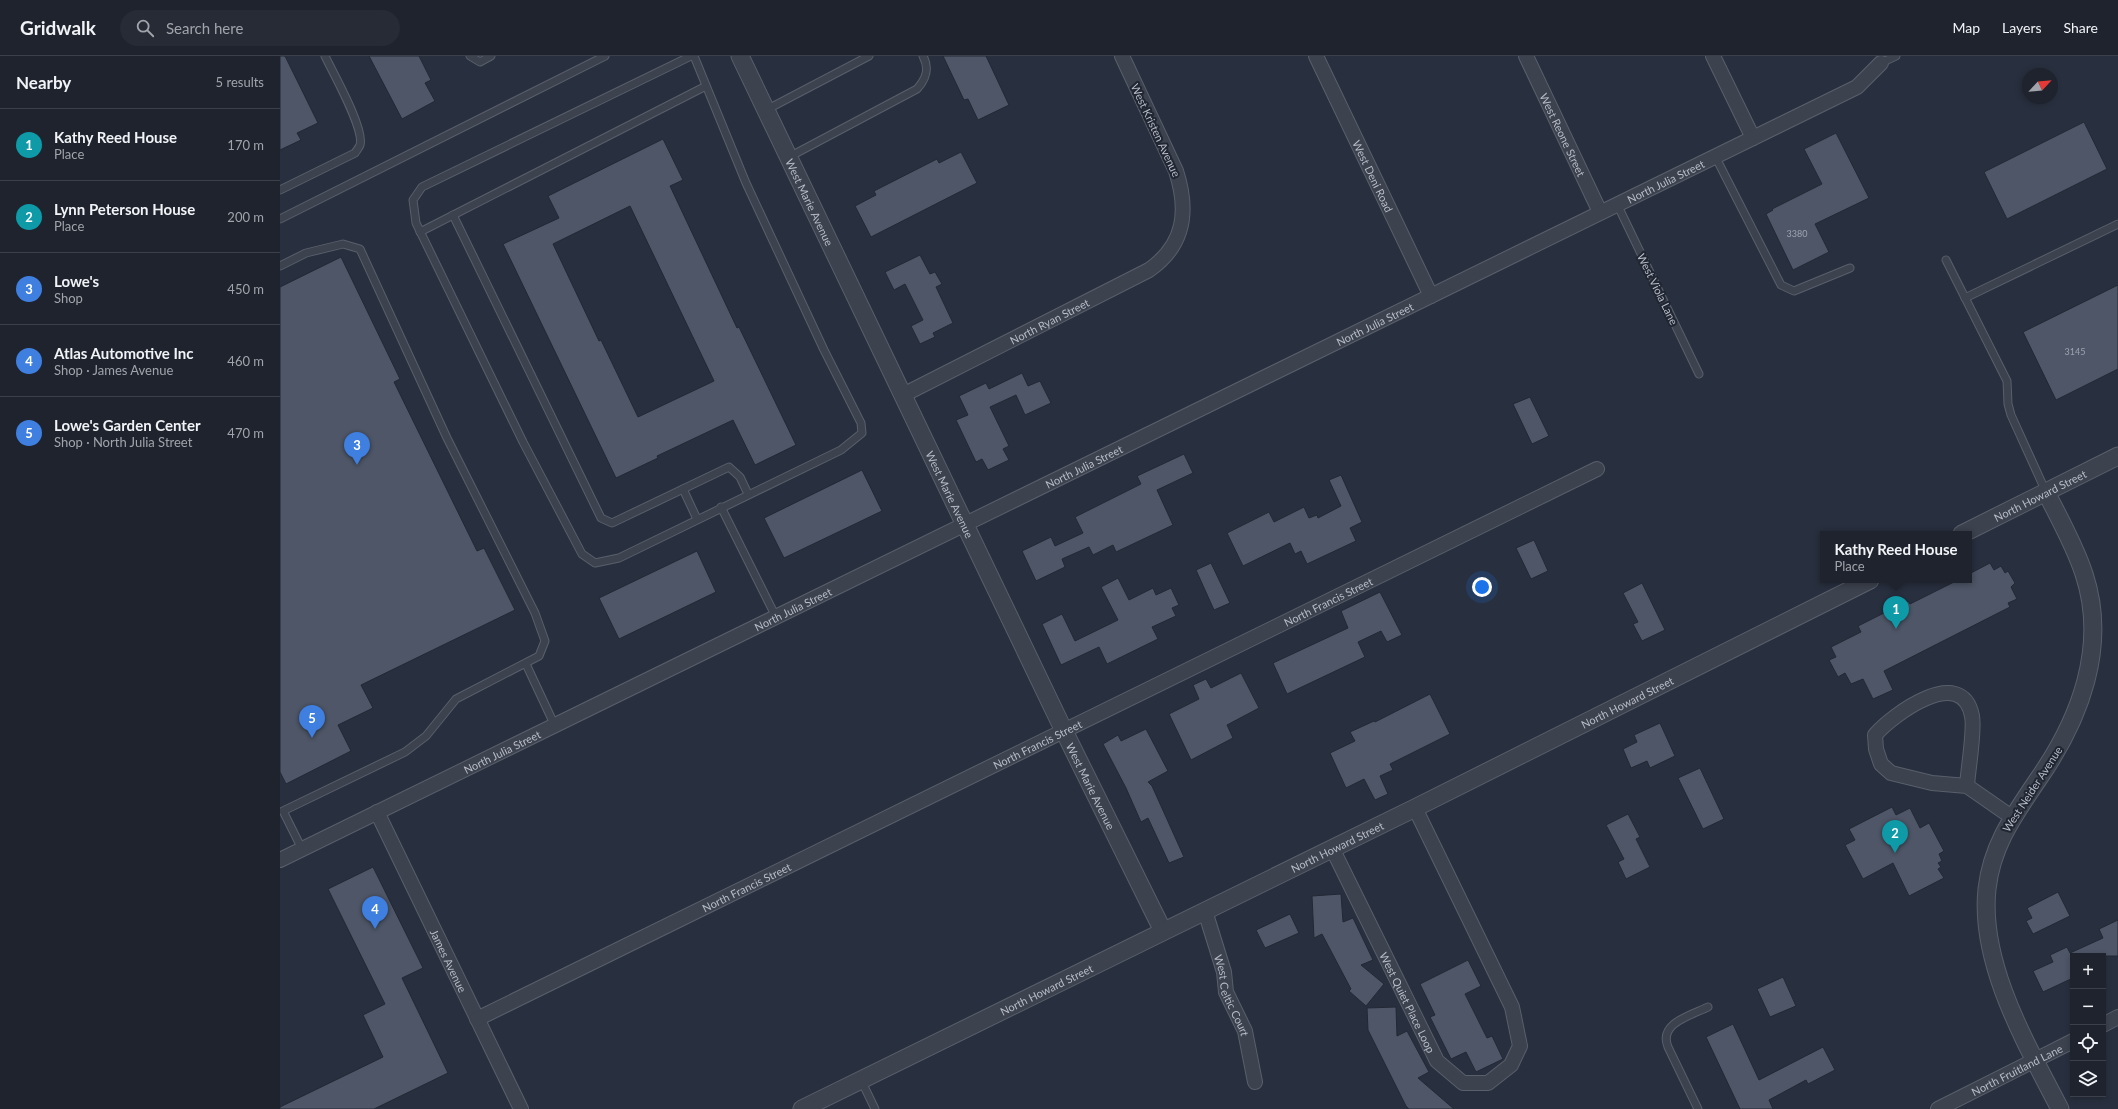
<!DOCTYPE html>
<html lang="en">
<head>
<meta charset="utf-8">
<style>
	body { margin:0; font-family:Lato,sans-serif; background:#262b36; color:#f1f3f6 }
	.controls { position:absolute; right:12px; bottom:12px; display:grid; overflow:hidden; border-radius:0px; box-shadow:0 2px 6px #0003 }
	.controls button { width:36px; height:36px; display:grid; place-items:center; padding:0; border:0; border-bottom:1px solid #3c404a; background:#1e232e; color:#f1f3f6; font:20px sans-serif }
	.compass { position:absolute; left:1742px; top:12px; width:36px; height:36px; border-radius:50%; background:#1e232e; box-shadow:0 2px 6px #0003; rotate:64deg }
	.you { position:absolute; left:1202px; top:531px; width:14px; height:14px; margin:-10px; border:3px solid #fff; border-radius:50%; background:#1a73e8; box-shadow:0 0 0 6px #1a73e833 }
	.badge { display:grid; place-items:center; width:26px; height:26px; border-radius:50%; background:#98b0ee; color:#fff; font-size:13px; font-weight:700 }
	.pin { position:absolute; translate:-50% -33px; filter:drop-shadow(0 1px 2px #0008) }
	.pin::after { content:''; position:absolute; top:21px; width:14px; height:12px; background:inherit; clip-path:polygon(0 0,100% 0,50% 100%) }
	.popup { position:absolute; left:1540px; top:475px; width:152px; height:52px; box-sizing:border-box; display:grid; place-content:center; border-radius:0px; background:#1e232e; filter:drop-shadow(0 1px 3px #0005); font-size:13px; white-space:nowrap; color:#a1a4aa }
	.popup b { font-size:15px; color:#f1f3f6 }
	.popup::after { content:''; position:absolute; left:50%; top:100%; margin-left:-8px; border:8px solid transparent; border-top-color:#1e232e }
	.list { margin:0; padding:0; list-style:none }
	h2 { display:flex; justify-content:space-between; align-items:center; height:52px; margin:0; padding:0 16px; font-size:17px }
	h2 small { font-size:13px; font-weight:400; color:#a1a4aa }
	.list li { display:grid; grid-template-columns:26px 1fr auto; gap:12px; align-items:center; box-sizing:border-box; height:72px; padding:0 16px; border-top:1px solid #3c404a }
	.list b { display:block; font-size:15px; white-space:nowrap }
	.list p { margin:0; font-size:13px; white-space:nowrap; color:#a1a4aa }
	.list em { font-size:13px; font-style:normal; color:#a1a4aa }
	.icon { flex:none; width:22px; height:22px; fill:none; stroke:currentColor; stroke-width:2; stroke-linecap:round; stroke-linejoin:round }
	.map { position:relative; flex:none; width:1838px; height:1053px; overflow:hidden }
	header { display:flex; align-items:center; gap:24px; box-sizing:border-box; height:56px; padding:0 20px; background:#1e232e; border-bottom:1px solid #3c404a }
	header strong { font-size:19px }
	nav { display:flex; gap:22px; margin-inline-start:auto; font-size:14px }
	.search { width:280px; height:36px; background:#262b36; display:flex; align-items:center; gap:10px; box-sizing:border-box; padding:0 14px; border-radius:22px; color:#a1a4aa; font-size:15px }
	main { display:flex }
	aside { flex:1; background:#1e232e }
	.map>svg:first-child { display:block }
	.building { fill:#4e5667; stroke:#232835; fill-rule:evenodd }
	.lines { fill:none; stroke-linecap:round; stroke-linejoin:round }
	.service-casing { stroke:#5a5f6c; stroke-width:9 }
	.minor-casing { stroke:#5a5f6c; stroke-width:16 }
	.tertiary-casing { stroke:#5a5f6c; stroke-width:19 }
	.service { stroke:#3c424e; stroke-width:7 }
	.minor { stroke:#3c424e; stroke-width:14 }
	.tertiary { stroke:#3c424e; stroke-width:17 }
	.labels { text-anchor:middle; dominant-baseline:central; stroke-width:4; stroke-linejoin:round; paint-order:stroke }
	.number-label { font-size:9px; fill:#9ea3b0 }
	.street-label { font-size:11px; fill:#b8bdc9; stroke:#212633 }
</style>
</head>
<body>
<header>
<strong>Gridwalk</strong>
<div class="search"><svg class="icon" aria-label="search" viewBox="0 0 24 24"><circle cx="10" cy="10" r="6"/><path d="M15 15l6 6"/></svg>Search here</div>
<nav><a>Map</a><a>Layers</a><a>Share</a></nav>
</header>
<main>
<aside>
<h2>Nearby<small>5 results</small></h2>
<ul class="list">
<li><span class="badge" style="background:#0f9aa8">1</span><div><b>Kathy Reed House</b><p>Place</p></div><em>170 m</em></li>
<li><span class="badge" style="background:#0f9aa8">2</span><div><b>Lynn Peterson House</b><p>Place</p></div><em>200 m</em></li>
<li><span class="badge" style="background:#3f7fe0">3</span><div><b>Lowe's</b><p>Shop</p></div><em>450 m</em></li>
<li><span class="badge" style="background:#3f7fe0">4</span><div><b>Atlas Automotive Inc</b><p>Shop · James Avenue</p></div><em>460 m</em></li>
<li><span class="badge" style="background:#3f7fe0">5</span><div><b>Lowe's Garden Center</b><p>Shop · North Julia Street</p></div><em>470 m</em></li>
</ul>
</aside>
<div class="map">
<svg width="1838" height="1053" viewBox="0 0 1838 1053">
	<rect width="100%" height="100%" fill="#282f3e"/>
	<g class="building">
		<path d="M0 0H5L38 67 17 77 21 84 0 94Z"/>
		<path d="M89 0H139L151 24 145 27 155 45 122 63Z"/>
		<path d="M663 0H706L729 49 698 64 688 43 684 44Z"/>
		<path d="M1804 66 1827 113 1727 163 1704 116Z"/>
		<path d="M1556 77 1589 142 1535 168 1549 196 1513 214 1486 158 1493 154 1492 153 1542 128 1524 93Z"/>
		<path d="M383 83 403 124 390 130 457 272 459 271 516 389 475 409 453 364 377 400 378 402 336 422 223 188 279 162 268 140ZM350 150 434 325 358 361 321 284 319 285 273 188Z"/>
		<path d="M681 96 697 127 591 181 575 150 596 139 594 135 657 103 659 107Z"/>
		<path d="M640 199 650 218 655 216 662 228 656 231 673 267 653 277 655 281 640 288 631 270 643 264 625 228 614 234 605 216Z"/>
		<path d="M61 201 120 323 114 326 197 495 204 492 235 554 81 629 93 652 58 669 71 695 6 728 0 716V231Z"/>
		<path d="M1838 229V313L1776 344 1743 276Z"/>
		<path d="M742 317 748 330 760 325 771 347 745 359 736 339 710 351 729 390 723 393 729 404 708 414 702 403 696 406 676 364 688 359 679 340 706 327 709 333Z"/>
		<path d="M1250 341 1269 380 1252 388 1233 348Z"/>
		<path d="M904 398 913 417 877 434 893 469 836 496 833 489 813 499 809 491 782 503 785 511 756 525 742 495 771 481 775 490 803 477 795 461 861 428 857 420Z"/>
		<path d="M582 414 602 455 504 502 484 462Z"/>
		<path d="M1061 419 1082 466 1070 472 1076 485 1027 508 1021 495 1015 498 1010 487 963 510 947 477 989 456 994 466 1024 451 1029 462 1037 459 1038 462 1061 450 1049 424Z"/>
		<path d="M1254 484 1268 515 1251 523 1236 492Z"/>
		<path d="M417 495 436 536 339 583 319 542Z"/>
		<path d="M931 507 950 547 934 554 916 514Z"/>
		<path d="M1710 507 1714 514 1721 510 1725 517 1728 515 1735 527 1731 531 1737 543 1728 547 1730 551 1604 615 1613 634 1593 643 1583 623 1571 628 1565 617 1558 621 1549 604 1556 601 1551 591 1581 576 1578 570 1628 545 1630 548 1678 524H1689V518Z"/>
		<path d="M838 522 849 544 873 532 876 539 891 532 899 549 892 552 896 560 872 571 878 583 827 608 819 591 781 609 762 568 782 558 795 585 838 564 821 531Z"/>
		<path d="M1362 527 1385 574 1362 585 1353 568 1358 566 1343 537Z"/>
		<path d="M1100 536 1122 579 1107 586 1101 575 1078 586 1085 601 1007 638 993 607 1068 572 1061 555Z"/>
		<path d="M961 617 979 652 947 669 953 682 911 704 889 658 919 643 913 629 926 623 931 632Z"/>
		<path d="M1150 638 1170 678 1110 708 1113 714 1100 720 1108 738 1095 744 1084 723 1066 732 1050 697 1075 685 1070 676 1094 665 1095 666Z"/>
		<path d="M1380 667 1395 700 1370 712 1367 705 1351 712 1343 693 1357 686 1354 679Z"/>
		<path d="M866 673 888 715 868 726 872 730 904 801 889 807 868 762 861 766 846 732 823 688 838 679 841 685Z"/>
		<path d="M1420 712 1444 763 1423 773 1398 722Z"/>
		<path d="M1612 751 1616 759 1630 752 1640 772 1649 767 1664 795 1659 798 1662 805 1658 807 1661 811 1658 813 1664 822 1629 840 1613 807 1583 823 1565 789 1575 784 1569 773Z"/>
		<path d="M1348 758 1360 781 1356 783 1370 811 1346 823 1338 806 1344 803 1326 769Z"/>
		<path d="M93 811 143 912 122 922 168 1017 94 1053H0V1051L103 1001 83 959 105 948 48 833Z"/>
		<path d="M1778 836 1790 860 1753 878 1746 865 1752 862 1747 852Z"/>
		<path d="M1061 838 1063 866 1073 862 1093 904 1081 909 1104 928 1086 950 1069 935 1071 933 1042 878 1034 882 1032 840Z"/>
		<path d="M1010 858 1019 877 985 892 976 874Z"/>
		<path d="M1838 864V900H1792L1793 922 1763 936 1753 915 1773 906 1770 899 1787 891 1790 897 1823 882 1819 873Z"/>
		<path d="M1188 904 1201 930 1185 938 1207 982 1212 980 1223 1003 1196 1016 1186 996 1171 1003 1150 961 1155 959 1140 928Z"/>
		<path d="M1503 921 1516 950 1490 961 1477 933Z"/>
		<path d="M1116 951 1117 980 1127 975 1149 1016 1138 1022 1174 1053H1129L1126 1050 1088 974 1087 952Z"/>
		<path d="M1453 968 1479 1024 1543 991 1555 1014 1528 1028 1526 1024 1489 1044 1493 1053H1460L1426 981Z"/>
	</g>
	<g class="lines">
		<g class="service-casing">
			<g id="service">
				<path d="M190 0 200 6 211 0"/>
				<path d="M411 0 142 131 133 144 136 167 243 386 302 498 315 507 339 502 561 394 582 377 581 367 544 294 466 127 414 0"/>
				<path d="M1601 7 1616 0"/>
				<path d="M486 54 589 0"/>
				<path d="M1435 100 1501 229 1514 235 1570 212"/>
				<path d="M509 101 637 33C646 23 650 13 643 0"/>
				<path d="M0 134 75 97C76 95 79 92 80 89 85 73 53 17 45 0"/>
				<path d="M1337 148 1419 318"/>
				<path d="M173 159 321 462 332 467 449 411 460 421 468 438"/>
				<path d="M0 163 325 0"/>
				<path d="M140 176 426 30"/>
				<path d="M1666 204 1727 325 1728 348 1731 359 1766 436"/>
				<path d="M0 210 26 197 63 188 80 193 167 382 255 557 265 585 259 600 176 643 146 680 125 696 3 755 22 793"/>
				<path d="M1685 242 1838 168"/>
				<path d="M403 433 417 463"/>
				<path d="M441 451 496 561"/>
				<path d="M246 608 275 670"/>
				<path d="M581 1024 595 1053"/>
				<path d="M1418 1053 1388 991C1378 967 1412 959 1428 951"/>
			</g>
		</g>
		<g class="minor-casing">
			<g id="minor">
				<path id="s1" d="M1036 0 1151 240"/>
				<path id="s2" d="M1246 0 1320 156"/>
				<path d="M1433 0 1473 82"/>
				<path id="s3" d="M623 339 869 214C905 189 909 155 896 115L842 0"/>
				<path d="M1687 730C1688 713 1695 674 1692 660 1682 608 1613 658 1595 679L1596 693 1601 708 1611 717 1652 727 1687 730 1733 762"/>
				<path id="s4" d="M97 756 241 1053"/>
				<path id="s5" d="M1052 792 1157 1005 1183 1027H1208L1231 1009 1240 990 1232 951 1135 752"/>
				<path id="s6" d="M0 804 1577 31 1601 7"/>
				<path id="s7" d="M925 855 944 916 946 936 965 975 975 1026"/>
				<path id="s8" d="M197 963 1317 413"/>
				<path d="M1823 969 1838 961"/>
				<path id="s9" d="M1658 1053 1793 985"/>
			</g>
		</g>
		<g class="tertiary-casing">
			<g id="tertiary">
				<path id="s10" d="M460 0 784 675 883 875"/>
				<path d="M1766 436C1779 462 1795 490 1804 518 1828 590 1800 663 1759 722 1735 758 1712 788 1707 833 1699 908 1747 989 1780 1053"/>
				<path id="s11" d="M1682 478 1838 400"/>
				<path id="s12" d="M522 1053 1135 752 1590 524"/>
			</g>
		</g>
		<use href="#service" class="service"/>
		<use href="#minor" class="minor"/>
		<use href="#tertiary" class="tertiary"/>
	</g>
	<g class="labels">
		<g class="number-label">
			<text x="1517" y="177">3380</text>
			<text x="1795" y="295">3145</text>
		</g>
		<g class="street-label">
			<text transform="translate(876 74) rotate(65)">West Kristen Avenue</text>
			<text stroke="none"><textPath href="#s2" startOffset="87">West Reone Street</textPath></text>
			<text stroke="none"><textPath href="#s1" startOffset="133">West Deni Road</textPath></text>
			<text stroke="none"><textPath href="#s6" startOffset="1543">North Julia Street</textPath></text>
			<text stroke="none"><textPath href="#s10" startOffset="162">West Marie Avenue</textPath></text>
			<text transform="translate(1378 233) rotate(64)">West Viola Lane</text>
			<text stroke="none"><textPath href="#s3" startOffset="164">North Ryan Street</textPath></text>
			<text stroke="none"><textPath href="#s6" startOffset="1219">North Julia Street</textPath></text>
			<text stroke="none"><textPath href="#s6" startOffset="895">North Julia Street</textPath></text>
			<text stroke="none"><textPath href="#s10" startOffset="486">West Marie Avenue</textPath></text>
			<text stroke="none"><textPath href="#s11" startOffset="87">North Howard Street</textPath></text>
			<text stroke="none"><textPath href="#s8" startOffset="948">North Francis Street</textPath></text>
			<text stroke="none"><textPath href="#s6" startOffset="571">North Julia Street</textPath></text>
			<text stroke="none"><textPath href="#s12" startOffset="920">North Howard Street</textPath></text>
			<text stroke="none"><textPath href="#s8" startOffset="624">North Francis Street</textPath></text>
			<text stroke="none"><textPath href="#s6" startOffset="247">North Julia Street</textPath></text>
			<text stroke="none"><textPath href="#s10" startOffset="810">West Marie Avenue</textPath></text>
			<text transform="translate(1752 733) rotate(-57)">West Neider Avenue</text>
			<text stroke="none"><textPath href="#s12" startOffset="596">North Howard Street</textPath></text>
			<text stroke="none"><textPath href="#s8" startOffset="300">North Francis Street</textPath></text>
			<text stroke="none"><textPath href="#s4" startOffset="165">James Avenue</textPath></text>
			<text stroke="none"><textPath href="#s12" startOffset="272">North Howard Street</textPath></text>
			<text stroke="none"><textPath href="#s7" startOffset="89">West Celtic Court</textPath></text>
			<text stroke="none"><textPath href="#s5" startOffset="172">West Quiet Place Loop</textPath></text>
			<text stroke="none"><textPath href="#s9" startOffset="88">North Fruitland Lane</textPath></text>
		</g>
	</g>
</svg>
<div class="controls">
<button>+</button>
<button>−</button>
<button><svg class="icon" aria-label="locate" viewBox="0 0 24 24"><circle cx="12" cy="12" r="6"/><path d="M12 2v4M12 18v4M2 12h4M18 12h4"/></svg></button>
<button><svg class="icon" aria-label="layers" viewBox="0 0 24 24"><path d="M12 4l9 5-9 5-9-5zM3 14l9 5 9-5"/></svg></button>
</div>
<svg class="compass" viewBox="-18 -18 36 36"><path d="M0-13l5 13h-10z" fill="#e53935"/><path d="M0 13l5-13h-10z" fill="#a1a4aa"/></svg>
<div class="you"></div>
<div class="pin badge" style="left:1616px;top:573px;background:#0f9aa8">1</div>
<div class="popup"><b>Kathy Reed House</b>Place</div>
<div class="pin badge" style="left:1615px;top:797px;background:#0f9aa8">2</div>
<div class="pin badge" style="left:77px;top:409px;background:#3f7fe0">3</div>
<div class="pin badge" style="left:95px;top:873px;background:#3f7fe0">4</div>
<div class="pin badge" style="left:32px;top:682px;background:#3f7fe0">5</div>
</div>
</main>
</body>
</html>
